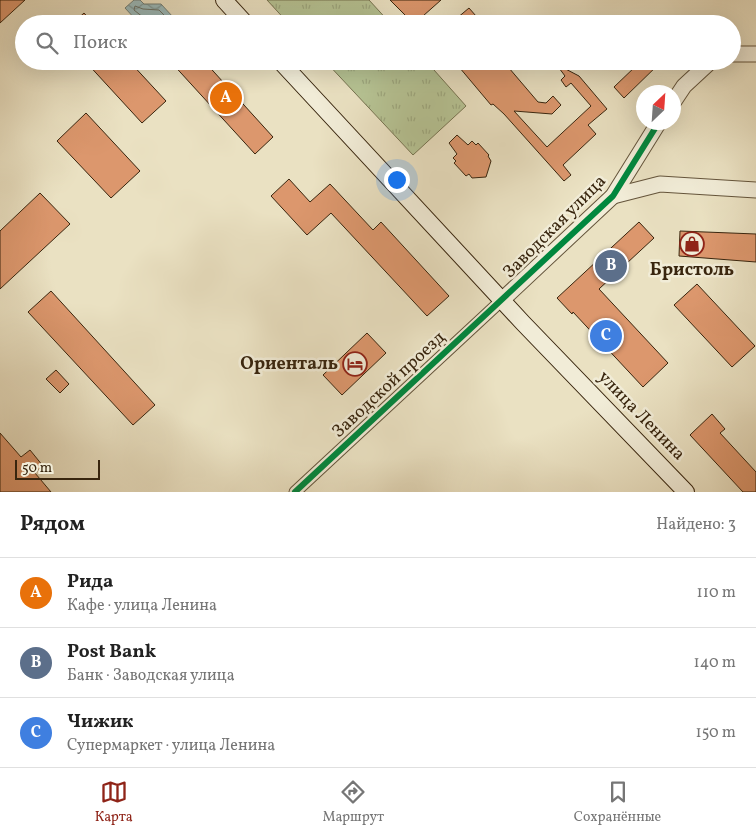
<!DOCTYPE html>
<html lang="ru">
<head>
<meta charset="utf-8">
<style>
	body { margin:0; font-family:Vollkorn,serif; background:#f2f2f2; color:#222 }
	.compass { position:absolute; left:636px; top:85px; width:45px; height:45px; border-radius:50%; background:#fff; box-shadow:0 5px 20px #0002; rotate:25deg }
	.scale { position:absolute; left:15px; bottom:12px; width:85px; box-sizing:border-box; padding-left:5px; border:2px solid #38250e; border-top:0; font-size:14px; line-height:18px; white-space:nowrap; color:#38250e; -webkit-text-stroke:4px #f1ecd7; paint-order:stroke }
	.you { position:absolute; left:396px; top:179px; width:18px; height:18px; margin:-12px; border:4px solid #fff; border-radius:50%; background:#1a73e8; box-shadow:0 0 0 8px #1a73e833 }
	.badge { display:grid; place-items:center; width:32px; height:32px; border-radius:50%; background:#8f2418; color:#fff; font-size:16px; font-weight:700 }
	.pin { position:absolute; translate:-50% -50%; border:2px solid #fff; box-shadow:0 1px 5px #0006 }
	.list { margin:0; padding:0; list-style:none }
	h2 { display:flex; justify-content:space-between; align-items:center; height:65px; margin:0; padding:0 20px; font-size:21px }
	h2 small { font-size:16px; font-weight:400; color:#767676 }
	.list li { display:grid; grid-template-columns:32px 1fr auto; gap:15px; align-items:center; box-sizing:border-box; height:70px; padding:0 20px; border-top:1px solid #e0e0e0 }
	.list b { display:block; font-size:19px; white-space:nowrap }
	.list p { margin:0; font-size:16px; white-space:nowrap; color:#767676 }
	.list em { font-size:16px; font-style:normal; color:#767676 }
	.icon { flex:none; width:28px; height:28px; fill:none; stroke:currentColor; stroke-width:2; stroke-linecap:round; stroke-linejoin:round }
	.map { position:relative; flex:none; width:756px; height:492px; overflow:hidden }
	.search { position:absolute; background:#fff; box-shadow:0 5px 20px #0002; left:15px; right:15px; top:15px; height:55px; display:flex; align-items:center; gap:12px; box-sizing:border-box; padding:0 18px; border-radius:28px; color:#767676; font-size:19px }
	.sheet { height:275px; background:#fff }
	nav { display:flex; justify-content:space-around; align-items:center; box-sizing:border-box; height:70px; border-top:1px solid #e0e0e0; background:#fff; font-size:14px; color:#767676 }
	nav a { display:grid; justify-items:center; gap:2px }
	nav .on { color:#8f2418 }
	.map>svg:first-child { display:block }
	.grass { fill:url(#grass-tufts); stroke:#777451 }
	.water { fill:url(#water-waves); stroke:#737f76 }
	.lines { fill:none; stroke-linecap:round; stroke-linejoin:round }
	.shore { stroke:#6a7065; stroke-width:1 }
	.building { fill:#dc976d; stroke:#38250e }
	.minor-casing { stroke:#64543b; stroke-width:13 }
	.tertiary-casing { stroke:#64543b; stroke-width:17 }
	.secondary-casing { stroke:#38250e; stroke-width:18 }
	.minor { stroke:#f1ecd7; stroke-width:11 }
	.tertiary { stroke:#f1ecd7; stroke-width:15 }
	.secondary { stroke:#f1ecd7; stroke-width:16 }
	.cycleway-casing { stroke:#f1ecd7; stroke-width:9 }
	.cycleway { stroke:#00873e; stroke-width:6 }
	.labels { text-anchor:middle; dominant-baseline:central; stroke-width:5; stroke-linejoin:round; paint-order:stroke }
	.street-label { font-size:18px; fill:#38250e; stroke:#f1ecd7 }
	.poi-label { font-size:18px; font-weight:bold; fill:#38250e; stroke:#f1ecd7 }
</style>
</head>
<body>
<div class="map">
<svg width="756" height="492" viewBox="0 0 756 492">
	<defs>
		<pattern id="grass-tufts" width="24" height="20" patternUnits="userSpaceOnUse" patternTransform="scale(1.25)"><rect width="24" height="20" fill="#b6c394"/><path d="M3 7l-1-3M5 7V3M7 7l1-3M15 17l-1-3M17 17v-4M19 17l1-3" fill="none" stroke="#9da77e"/></pattern>
		<pattern id="water-waves" width="16" height="10" patternUnits="userSpaceOnUse" patternTransform="scale(1.25)"><rect width="16" height="10" fill="#9bbbbc"/><path d="M0 5q4-4 8 0t8 0" fill="none" stroke="#7f9897"/></pattern>
	</defs>
	<rect width="100%" height="100%" fill="#eae1c2"/>
	<filter id="stains"><feTurbulence type="fractalNoise" baseFrequency=".004" numOctaves="4"/><feColorMatrix values="0 0 0 0 .2 0 0 0 0 .09 0 0 0 0 .02 0 0 0 .5 -.17"/></filter>
	<radialGradient id="worn" r=".72"><stop offset=".6" stop-color="#630" stop-opacity="0"/><stop offset="1" stop-color="#630" stop-opacity=".3"/></radialGradient>
	<g class="grass">
		<path d="M267 0H369L391 24H289Z"/>
		<path d="M325 61H426L466 106 413 155Z"/>
	</g>
	<path class="water" d="M134 0H140L144 4H161L173 17 166 24 137 21 125 8Z"/>
	<g class="lines">
		<path class="shore" d="M146 24 144 18 134 10 135 6 143 9 159 10 165 16 163 24"/>
	</g>
	<g class="building">
		<path d="M0 0H25L0 23Z"/>
		<path d="M390 0H441L414 24Z"/>
		<path d="M469 8 483 24H450Z"/>
		<path d="M84 13 94 24H72Z"/>
		<path d="M85 61H129L166 101 142 123Z"/>
		<path d="M170 61H204L273 137 255 154Z"/>
		<path d="M454 61H503L538 102 546 103 553 96 561 105 552 114 514 111 547 147 591 106 571 83 566 87 561 80 565 76 556 64 579 76 607 109 588 125 596 134 563 165 571 175 564 181 504 114 493 104 491 105Z"/>
		<path d="M633 61H662L624 98 614 87 637 65Z"/>
		<path d="M86 113 140 171 111 198 57 141Z"/>
		<path d="M457 135 468 145 472 141 476 145 478 143 489 155 488 156 491 161 486 177 472 178 469 174 466 176 454 163 456 161 453 158 457 154 449 143Z"/>
		<path d="M289 179 310 202 330 184 373 230 381 222 449 296 427 316 331 213 307 235 271 196Z"/>
		<path d="M40 193 70 224 0 289V231Z"/>
		<path d="M639 222 654 238 599 289 668 363 643 387 573 312 572 314 557 298Z"/>
		<path d="M680 231 756 234V262L679 256Z"/>
		<path d="M697 284 755 346 732 367 674 305Z"/>
		<path d="M51 291 155 405 133 425 28 312Z"/>
		<path d="M367 333 386 353 342 395 323 375Z"/>
		<path d="M56 370 69 384 60 393 46 379Z"/>
		<path d="M712 414 725 429 720 433 756 472V492H743L690 435Z"/>
		<path d="M0 433 21 457 30 450 43 466 35 473 51 492H0Z"/>
	</g>
	<g class="lines">
		<g class="minor-casing">
			<path id="minor" d="M295 492 502 300"/>
		</g>
		<g class="tertiary-casing">
			<g id="tertiary">
				<path d="M732 54H756"/>
				<path d="M674 101 684 86 711 61"/>
				<path d="M613 196 660 184 756 190"/>
				<path d="M502 300 613 196 659 122"/>
			</g>
		</g>
		<g class="secondary-casing">
			<g id="secondary">
				<path d="M224 0 246 24"/>
				<path d="M280 61 523 323 686 492"/>
			</g>
		</g>
		<use href="#minor" class="minor"/>
		<use href="#tertiary" class="tertiary"/>
		<use href="#secondary" class="secondary"/>
		<g class="cycleway-casing">
			<path id="cycleway" d="M295 492 613 196 659 122"/>
		</g>
		<use href="#cycleway" class="cycleway"/>
	</g>
	<defs>
		<g id="shop-ring" transform="scale(1.25)"><circle r="9.5" fill="#f1ecd7" stroke="#8f2418" stroke-width="1.5"/><path d="M-5-2.5h2.3a2.7 3.5 0 0 1 5.4 0H5L5.5 6h-11ZM-1.5-2.5h3a1.5 2.3 0 0 0-3 0Z" fill="#8f2418"/></g>
		<g id="hotel-ring" transform="scale(1.25)"><circle r="9.5" fill="#f1ecd7" stroke="#8f2418" stroke-width="1.5"/><path d="M-6-4.5h1.5V1H6V5H4.5V3h-9V5H-6ZM-4 0a1.8 1.8 0 1 1 3.6 0ZM.5 0V-2.5h3Q6-2.5 6 0Z" fill="#8f2418"/></g>
	</defs>
	<g fill-rule="evenodd">
		<use href="#shop-ring" x="692" y="244"/>
		<use href="#hotel-ring" x="355" y="364"/>
	</g>
	<g class="labels">
		<g class="street-label">
			<text transform="translate(555 227) rotate(-45)">Заводская улица</text>
			<text transform="translate(389 385) rotate(-43)">Заводской проезд</text>
			<text transform="translate(641 416) rotate(46)">улица Ленина</text>
		</g>
		<g class="poi-label">
			<text x="692" y="270">Бристоль</text>
			<text x="338" y="364" text-anchor="end">Ориенталь</text>
		</g>
	</g>
	<rect width="100%" height="100%" filter="url(#stains)"/>
	<rect width="100%" height="100%" fill="url(#worn)"/>
</svg>
<svg class="compass" viewBox="-18 -18 36 36"><path d="M0-13l5 13h-10z" fill="#e53935"/><path d="M0 13l5-13h-10z" fill="#767676"/></svg>
<div class="scale">50 m</div>
<div class="you"></div>
<div class="pin badge" style="left:226px;top:98px;background:#e8710a">A</div>
<div class="pin badge" style="left:611px;top:266px;background:#5c6f8a">B</div>
<div class="pin badge" style="left:606px;top:336px;background:#3f7fe0">C</div>
<div class="search"><svg class="icon" aria-label="search" viewBox="0 0 24 24"><circle cx="10" cy="10" r="6"/><path d="M15 15l6 6"/></svg>Поиск</div>
</div>
<section class="sheet">
<h2>Рядом<small>Найдено: 3</small></h2>
<ul class="list">
<li><span class="badge" style="background:#e8710a">A</span><div><b>Рида</b><p>Кафе · улица Ленина</p></div><em>110 m</em></li>
<li><span class="badge" style="background:#5c6f8a">B</span><div><b>Post Bank</b><p>Банк · Заводская улица</p></div><em>140 m</em></li>
<li><span class="badge" style="background:#3f7fe0">C</span><div><b>Чижик</b><p>Супермаркет · улица Ленина</p></div><em>150 m</em></li>
</ul>
</section>
<nav>
<a class="on"><svg class="icon" aria-label="map" viewBox="0 0 24 24"><path d="M3 6l6-2 6 2 6-2v14l-6 2-6-2-6 2zM9 4v14M15 6v14"/></svg>Карта</a>
<a><svg class="icon" aria-label="directions" viewBox="0 0 24 24"><path d="M12 3l9 9-9 9-9-9zM9 14v-3h6M13 9l2 2-2 2"/></svg>Маршрут</a>
<a><svg class="icon" aria-label="saved" viewBox="0 0 24 24"><path d="M7 4h10v16l-5-4-5 4z"/></svg>Сохранённые</a>
</nav>
</body>
</html>
